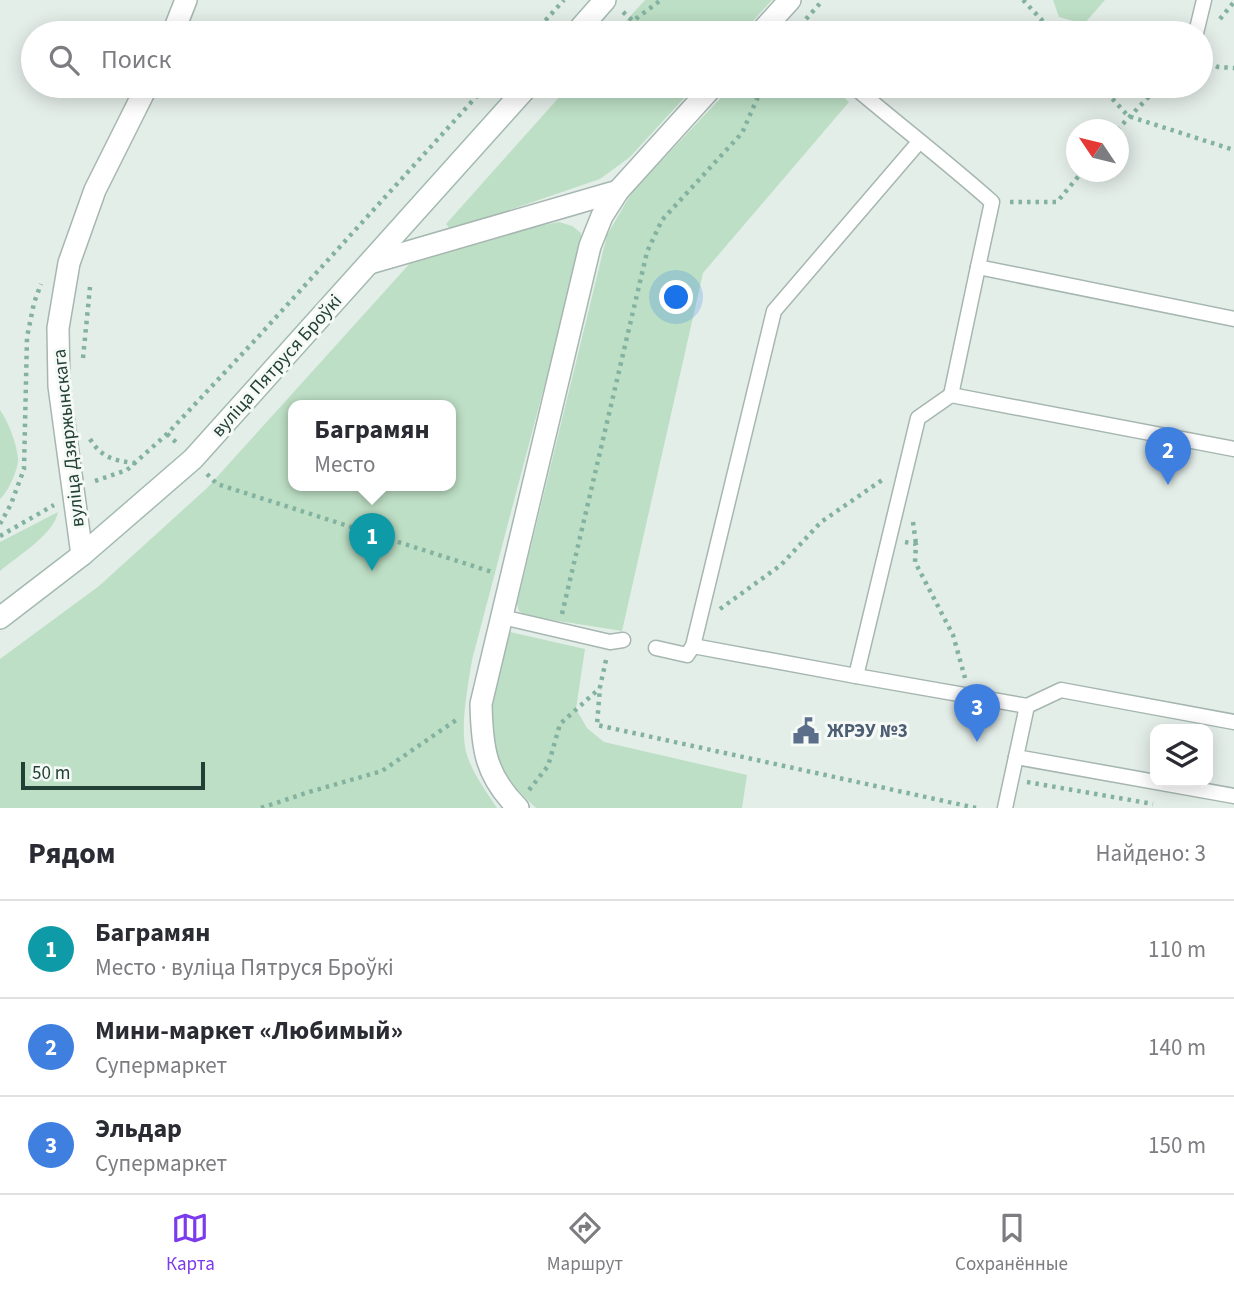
<!DOCTYPE html>
<html lang="ru">
<head>
<meta charset="utf-8">
<style>
	body { margin:0; font-family:"Source Sans 3",sans-serif; background:#f2f2f3; color:#2b2b33 }
	.controls { position:absolute; right:21px; bottom:21px; display:grid; overflow:hidden; border-radius:14px; box-shadow:0 4px 18px #0003 }
	.controls button { width:63px; height:63px; display:grid; place-items:center; padding:0; border:0; border-bottom:2px solid #e1e1e2; background:#fff; color:#2b2b33; font:35px sans-serif }
	.compass { position:absolute; left:1066px; top:119px; width:63px; height:63px; border-radius:50%; background:#fff; box-shadow:0 4px 18px #0003; rotate:305deg }
	.scale { position:absolute; left:21px; bottom:18px; width:184px; box-sizing:border-box; padding-left:7px; border:4px solid #234037; border-top:0; font-size:19px; line-height:24px; white-space:nowrap; color:#234037; -webkit-text-stroke:5px #f5faf7; paint-order:stroke }
	.you { position:absolute; left:677px; top:298px; width:24px; height:24px; margin:-18px; border:5px solid #fff; border-radius:50%; background:#1a73e8; box-shadow:0 0 0 10px #1a73e833 }
	.badge { display:grid; place-items:center; width:46px; height:46px; border-radius:50%; background:#7c3aed; color:#fff; font-size:23px; font-weight:700 }
	.pin { position:absolute; translate:-50% -58px; filter:drop-shadow(0 2px 4px #0008) }
	.pin::after { content:''; position:absolute; top:37px; width:24px; height:21px; background:inherit; clip-path:polygon(0 0,100% 0,50% 100%) }
	.popup { position:absolute; left:288px; top:400px; width:168px; height:91px; box-sizing:border-box; display:grid; place-content:center; border-radius:14px; background:#fff; filter:drop-shadow(0 2px 5px #0005); font-size:23px; white-space:nowrap; color:#7c7c81 }
	.popup b { font-size:26px; color:#2b2b33 }
	.popup::after { content:''; position:absolute; left:50%; top:100%; margin-left:-14px; border:14px solid transparent; border-top-color:#fff }
	.list { margin:0; padding:0; list-style:none }
	h2 { display:flex; justify-content:space-between; align-items:center; height:91px; margin:0; padding:0 28px; font-size:30px }
	h2 small { font-size:23px; font-weight:400; color:#7c7c81 }
	.list li { display:grid; grid-template-columns:46px 1fr auto; gap:21px; align-items:center; box-sizing:border-box; height:98px; padding:0 28px; border-top:2px solid #e1e1e2 }
	.list b { display:block; font-size:26px; white-space:nowrap }
	.list p { margin:0; font-size:23px; white-space:nowrap; color:#7c7c81 }
	.list em { font-size:23px; font-style:normal; color:#7c7c81 }
	.icon { flex:none; width:38px; height:38px; fill:none; stroke:currentColor; stroke-width:2; stroke-linecap:round; stroke-linejoin:round }
	.map { position:relative; flex:none; width:1234px; height:808px; overflow:hidden }
	.search { position:absolute; background:#fff; box-shadow:0 4px 18px #0003; left:21px; right:21px; top:21px; height:77px; display:flex; align-items:center; gap:18px; box-sizing:border-box; padding:0 24px; border-radius:38px; color:#7c7c81; font-size:26px }
	.sheet { height:385px; background:#fff }
	nav { display:flex; justify-content:space-around; align-items:center; box-sizing:border-box; height:98px; border-top:2px solid #e1e1e2; background:#fff; font-size:19px; color:#7c7c81 }
	nav a { display:grid; justify-items:center; gap:4px }
	nav .on { color:#7c3aed }
	.map>svg:first-child { display:block }
	.green { fill:#bddfc5; fill-rule:evenodd }
	.lines { fill:none; stroke-linecap:round; stroke-linejoin:round }
	.service-casing { stroke:#a6b6b0; stroke-width:17 }
	.minor-casing { stroke:#a6b6b0; stroke-width:24 }
	.tertiary-casing { stroke:#a6b6b0; stroke-width:24 }
	.secondary-casing { stroke:#a2bab1; stroke-width:24 }
	.path { stroke:#84b2a1; stroke-width:4.5; stroke-dasharray:3.5 5; stroke-linecap:butt }
	.service { stroke:#fff; stroke-width:14 }
	.minor { stroke:#fff; stroke-width:21 }
	.tertiary { stroke:#fff; stroke-width:21 }
	.secondary { stroke:#fff; stroke-width:21 }
	.labels { text-anchor:middle; dominant-baseline:central; stroke-width:6; stroke-linejoin:round; paint-order:stroke }
	.street-label { font-size:19px; fill:#234037; stroke:#f5faf7 }
	.service-label { font-size:19px; font-weight:bold; fill:#4e5e75; stroke:#f5faf7; text-anchor:start }
</style>
</head>
<body>
<div class="map">
<svg width="1234" height="808" viewBox="0 0 1234 808">
	<rect width="100%" height="100%" fill="#e4eee9"/>
	<g class="green">
		<path d="M645 0H772L742 33H615Z"/>
		<path d="M1053 0H1105L1084 24 1059 17Z"/>
		<path d="M569 86H695L630 157 600 179 451 230 446 224Z"/>
		<path d="M732 86H831L849 102 703 273 622 631 527 616 519 611 517 604 607 235 632 192Z"/>
		<path d="M559 222 572 226 581 233V247L472 660C468 686 459 731 467 755 473 774 486 791 497 808H0V659L99 586 207 488 412 261 498 234ZM293 405H451V485H293Z"/>
		<path d="M0 410C9 423 16 442 18 458 19 468 8 492 0 499Z"/>
		<path d="M58 512C54 534 18 556 0 571V542Z"/>
		<path d="M510 632 585 649 576 709 587 728 604 742 747 775 742 808H536L515 788 501 767 493 737 491 708Z"/>
	</g>
	<g class="lines">
		<g class="service-casing">
			<g id="service">
				<path d="M770 23 787 33"/>
				<path d="M1196 33 1204 0"/>
				<path d="M853 86C899 125 947 162 992 202L978 267 1234 319"/>
				<path d="M951 395 978 267"/>
				<path d="M1234 449 951 395 918 418 856 676 1027 706 1016 757 1234 796"/>
				<path d="M502 617 610 642 623 640"/>
				<path d="M656 648 687 655 693 646"/>
				<path d="M856 676 693 646 774 311 919 142"/>
				<path d="M1027 706 1061 690 1234 722"/>
				<path d="M1005 808 1016 757"/>
			</g>
		</g>
		<g class="minor-casing">
			<g id="minor">
				<path d="M760 33 790 0"/>
				<path d="M370 263 618 191"/>
				<path d="M518 808C485 775 482 748 481 704L590 246 602 216 618 191 713 86"/>
			</g>
		</g>
		<g class="tertiary-casing">
			<g id="tertiary">
				<path d="M173 33 186 0"/>
				<path d="M82 555 59 386 58 328 69 263 95 190 147 86"/>
			</g>
		</g>
		<g class="secondary-casing">
			<g id="secondary">
				<path d="M576 33 605 0"/>
				<path d="M0 618 82 555 193 459 528 86"/>
			</g>
		</g>
		<g class="path">
			<path d="M1023 0 1054 33"/>
			<path d="M623 12 633 21 661 0"/>
			<path d="M806 19 823 0"/>
			<path d="M1220 19 1234 2"/>
			<path d="M534 33 564 0"/>
			<path d="M1201 58 1218 67 1234 68"/>
			<path d="M1101 86 1128 116 1234 150"/>
			<path d="M1117 130 1159 86"/>
			<path d="M1010 202H1057L1082 172"/>
			<path d="M83 358 90 287"/>
			<path d="M167 434 179 445"/>
			<path d="M90 439C101 457 114 461 135 463"/>
			<path d="M207 474 217 484 492 572"/>
			<path d="M95 481 127 470 167 434 258 337 486 86"/>
			<path d="M913 522 916 544"/>
			<path d="M0 524 11 504 24 469 27 337 34 303 41 284"/>
			<path d="M0 536 54 505"/>
			<path d="M905 542 916 544 915 562 953 635 965 678"/>
			<path d="M720 609 781 565 821 522 885 478"/>
			<path d="M562 614 647 252 662 220 742 133 757 99 768 86"/>
			<path d="M606 660 600 687 597 725 976 808"/>
			<path d="M1027 782 1153 804"/>
			<path d="M529 790 548 766 560 724 600 688"/>
			<path d="M261 808 309 792 382 771 459 718"/>
		</g>
		<use href="#service" class="service"/>
		<use href="#minor" class="minor"/>
		<use href="#tertiary" class="tertiary"/>
		<use href="#secondary" class="secondary"/>
	</g>
	<defs>
		<g id="civic-bare" transform="scale(2.1)"><path d="M-.6-6.5H3V-4.5H.6V-3L4-1V1h2V6H-6V1h2V-1L-.6-3ZM-1.2 2.5V6h2.4V2.5Z" fill="#5c6f8a" stroke="#f5faf7" stroke-width="2.5" paint-order="stroke"/></g>
	</defs>
	<g fill-rule="evenodd">
		<use href="#civic-bare" x="806" y="731"/>
	</g>
	<g class="labels">
		<g class="street-label">
			<text transform="translate(277 366) rotate(-48)">вуліца Пятруся Броўкі</text>
			<text transform="translate(69 438) rotate(-96)">вуліца Дзяржынскага</text>
		</g>
		<g class="service-label">
			<text x="827" y="731">ЖРЭУ №3</text>
		</g>
	</g>
</svg>
<div class="controls">
<button><svg class="icon" aria-label="layers" viewBox="0 0 24 24"><path d="M12 4l9 5-9 5-9-5zM3 14l9 5 9-5"/></svg></button>
</div>
<svg class="compass" viewBox="-18 -18 36 36"><path d="M0-13l5 13h-10z" fill="#e53935"/><path d="M0 13l5-13h-10z" fill="#7c7c81"/></svg>
<div class="scale">50 m</div>
<div class="you"></div>
<div class="pin badge" style="left:372px;top:571px;background:#0f9aa8">1</div>
<div class="popup"><b>Баграмян</b>Место</div>
<div class="pin badge" style="left:1168px;top:485px;background:#3f7fe0">2</div>
<div class="pin badge" style="left:977px;top:742px;background:#3f7fe0">3</div>
<div class="search"><svg class="icon" aria-label="search" viewBox="0 0 24 24"><circle cx="10" cy="10" r="6"/><path d="M15 15l6 6"/></svg>Поиск</div>
</div>
<section class="sheet">
<h2>Рядом<small>Найдено: 3</small></h2>
<ul class="list">
<li><span class="badge" style="background:#0f9aa8">1</span><div><b>Баграмян</b><p>Место · вуліца Пятруся Броўкі</p></div><em>110 m</em></li>
<li><span class="badge" style="background:#3f7fe0">2</span><div><b>Мини-маркет «Любимый»</b><p>Супермаркет</p></div><em>140 m</em></li>
<li><span class="badge" style="background:#3f7fe0">3</span><div><b>Эльдар</b><p>Супермаркет</p></div><em>150 m</em></li>
</ul>
</section>
<nav>
<a class="on"><svg class="icon" aria-label="map" viewBox="0 0 24 24"><path d="M3 6l6-2 6 2 6-2v14l-6 2-6-2-6 2zM9 4v14M15 6v14"/></svg>Карта</a>
<a><svg class="icon" aria-label="directions" viewBox="0 0 24 24"><path d="M12 3l9 9-9 9-9-9zM9 14v-3h6M13 9l2 2-2 2"/></svg>Маршрут</a>
<a><svg class="icon" aria-label="saved" viewBox="0 0 24 24"><path d="M7 4h10v16l-5-4-5 4z"/></svg>Сохранённые</a>
</nav>
</body>
</html>
